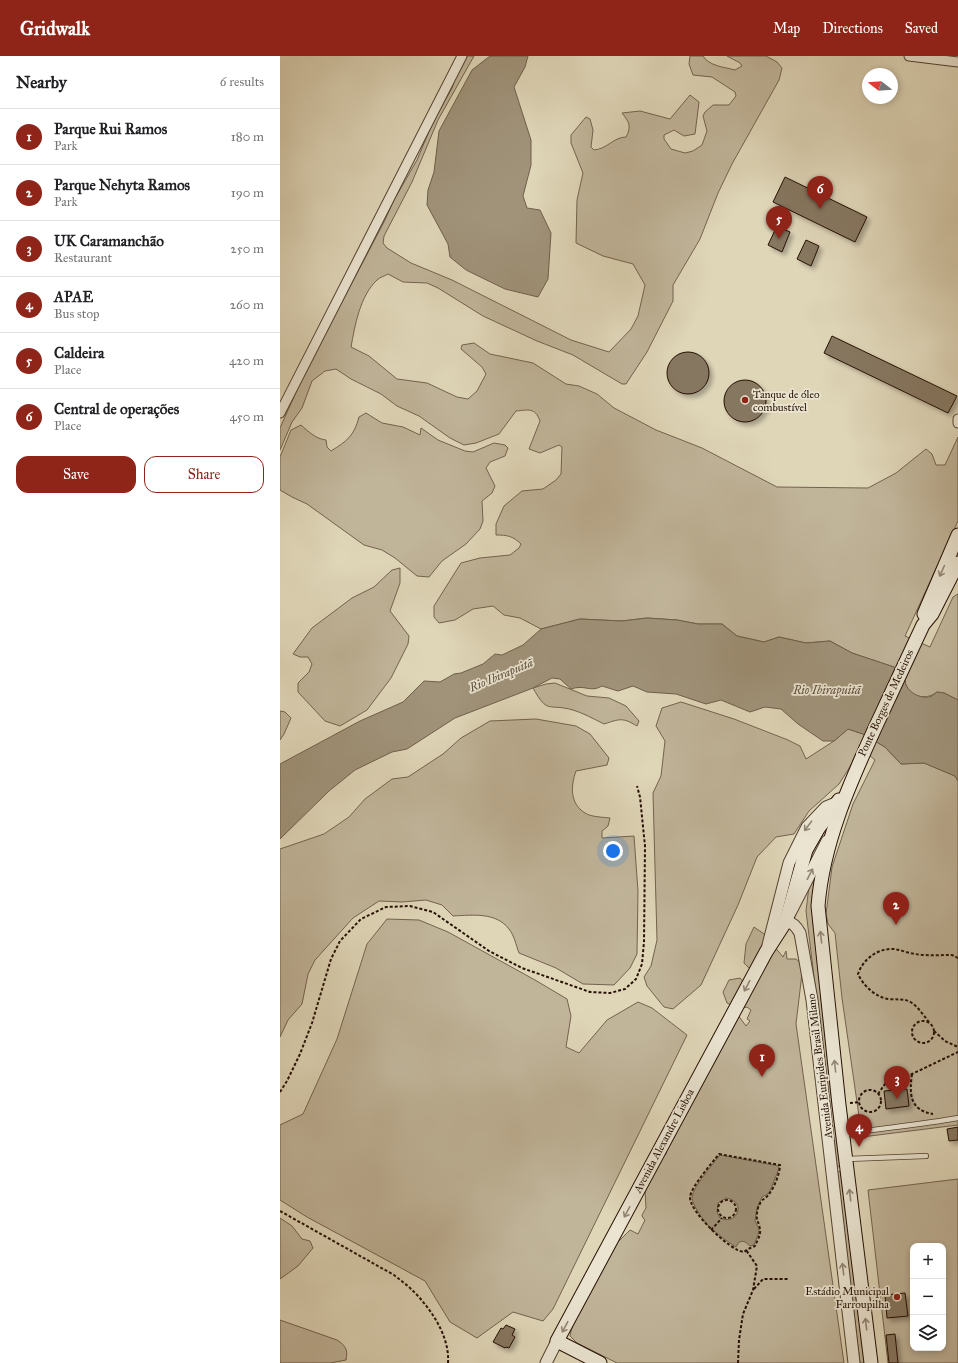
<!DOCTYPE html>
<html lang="en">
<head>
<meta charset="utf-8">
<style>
	body { margin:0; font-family:"IM FELL Great Primer",serif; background:#f6f6f6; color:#202124 }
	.controls { position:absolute; right:12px; bottom:12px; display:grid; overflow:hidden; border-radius:8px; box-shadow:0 2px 6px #0003 }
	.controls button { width:36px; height:36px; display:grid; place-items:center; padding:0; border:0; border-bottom:1px solid #e0e0e0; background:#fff; color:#202124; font:20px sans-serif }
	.compass { position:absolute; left:582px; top:12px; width:36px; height:36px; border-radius:50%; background:#fff; box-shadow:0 2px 6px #0003; rotate:287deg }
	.you { position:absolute; left:333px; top:795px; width:14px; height:14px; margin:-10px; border:3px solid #fff; border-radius:50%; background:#1a73e8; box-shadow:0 0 0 6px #1a73e833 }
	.badge { display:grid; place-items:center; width:26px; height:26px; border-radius:50%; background:#8f2418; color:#fff; font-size:13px; font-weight:700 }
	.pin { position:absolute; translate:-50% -33px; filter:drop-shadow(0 1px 2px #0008) }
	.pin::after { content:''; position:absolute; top:21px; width:14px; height:12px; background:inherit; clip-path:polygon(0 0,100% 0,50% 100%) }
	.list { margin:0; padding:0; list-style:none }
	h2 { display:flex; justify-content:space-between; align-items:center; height:52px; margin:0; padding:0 16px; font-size:17px }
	h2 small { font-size:13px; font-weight:400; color:#757577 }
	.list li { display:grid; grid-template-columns:26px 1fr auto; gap:12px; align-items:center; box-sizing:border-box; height:56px; padding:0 16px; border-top:1px solid #e0e0e0 }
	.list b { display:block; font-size:15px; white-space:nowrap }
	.list p { margin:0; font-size:13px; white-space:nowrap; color:#757577 }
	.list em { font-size:13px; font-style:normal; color:#757577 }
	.actions { display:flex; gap:8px; padding:12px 16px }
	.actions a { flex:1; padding:9px 0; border:1px solid #8f2418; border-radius:12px; text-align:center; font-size:14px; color:#8f2418 }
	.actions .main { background:#8f2418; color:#fff }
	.icon { flex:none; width:22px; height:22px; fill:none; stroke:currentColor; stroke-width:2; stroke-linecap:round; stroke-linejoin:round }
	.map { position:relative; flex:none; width:678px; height:1307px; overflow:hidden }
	header { display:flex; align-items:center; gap:24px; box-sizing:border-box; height:56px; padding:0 20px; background:#8f2418; color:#fff }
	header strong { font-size:19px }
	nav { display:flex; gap:22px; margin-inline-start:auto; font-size:14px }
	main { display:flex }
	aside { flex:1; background:#fff }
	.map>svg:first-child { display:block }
	.green { fill:#c0b499; stroke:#73624e; fill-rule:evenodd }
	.water { fill:#a0937a; stroke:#6f5f4a; fill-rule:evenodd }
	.building { fill:#867761; stroke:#261003; filter:url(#shadow) }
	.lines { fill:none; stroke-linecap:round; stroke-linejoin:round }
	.service-casing { stroke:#544230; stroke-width:6 }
	.minor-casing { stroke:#544230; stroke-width:11 }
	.tertiary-casing { stroke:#544230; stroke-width:13 }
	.secondary-casing { stroke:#261003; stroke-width:15 }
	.path { stroke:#261003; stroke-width:2; stroke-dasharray:3 2; stroke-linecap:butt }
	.service { stroke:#eae4d1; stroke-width:4.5 }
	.minor { stroke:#eae4d1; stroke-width:9 }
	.tertiary { stroke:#eae4d1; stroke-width:11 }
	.secondary { stroke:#eae4d1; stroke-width:13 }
	.oneway { stroke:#928574 }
	.poi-dot { fill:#8f2418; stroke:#eae4d1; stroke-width:1.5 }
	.labels { text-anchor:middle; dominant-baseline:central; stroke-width:3.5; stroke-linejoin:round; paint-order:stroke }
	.poi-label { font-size:11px; fill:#261003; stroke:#eae4d1; text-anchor:start }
	.street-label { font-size:11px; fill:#261003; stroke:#eae4d1 }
	.water-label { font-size:12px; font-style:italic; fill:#5d4b39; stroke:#eae4d1 }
</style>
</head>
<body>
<header>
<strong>Gridwalk</strong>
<nav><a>Map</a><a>Directions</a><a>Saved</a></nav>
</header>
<main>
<aside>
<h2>Nearby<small>6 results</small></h2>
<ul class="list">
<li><span class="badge">1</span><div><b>Parque Rui Ramos</b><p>Park</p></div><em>180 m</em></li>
<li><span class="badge">2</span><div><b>Parque Nehyta Ramos</b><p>Park</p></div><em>190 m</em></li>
<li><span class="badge">3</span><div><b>UK Caramanchão</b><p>Restaurant</p></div><em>250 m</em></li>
<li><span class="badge">4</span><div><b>APAE</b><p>Bus stop</p></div><em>260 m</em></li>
<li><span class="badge">5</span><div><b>Caldeira</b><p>Place</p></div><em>420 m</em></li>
<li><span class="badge">6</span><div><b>Central de operações</b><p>Place</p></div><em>450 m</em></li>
</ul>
<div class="actions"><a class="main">Save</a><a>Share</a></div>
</aside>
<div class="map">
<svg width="678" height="1307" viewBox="0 0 678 1307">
	<defs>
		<filter id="shadow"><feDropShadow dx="3.5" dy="3.5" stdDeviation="2" flood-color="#0004"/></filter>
	</defs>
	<rect width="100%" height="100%" fill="#dfd6b8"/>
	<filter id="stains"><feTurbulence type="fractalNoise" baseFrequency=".005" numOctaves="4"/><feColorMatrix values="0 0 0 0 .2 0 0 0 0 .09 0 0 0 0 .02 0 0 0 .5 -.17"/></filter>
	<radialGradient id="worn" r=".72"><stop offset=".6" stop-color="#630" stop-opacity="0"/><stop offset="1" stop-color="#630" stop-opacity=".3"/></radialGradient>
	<g class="green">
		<path d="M187 0H194L158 64 132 126 104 180 103 187 107 192 131 207 172 224 291 284 329 296 351 273 358 260 365 229 353 208 323 200 296 187 297 144 303 117 291 87V79L306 61 310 63 313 74 311 91 314 94C327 93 334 81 346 81 352 70 349 66 342 57L360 55 390 63 410 39 419 46 415 78 404 80 394 74 384 79V83L391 93 405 97 413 95 422 89 427 75 423 60 425 56 433 49H449L456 40 455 36 432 21 413 19 409 8 410 0H423C429 10 444 11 455 14L462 10 460 7 447 0H486L497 6 502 12 499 24 452 108 438 137 420 183 393 229V245L367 296 346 328H342L293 299 257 285 203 260 158 232 147 227 123 226 108 218C105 220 100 221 97 224 80 240 75 269 71 291L89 300 117 323 147 327 177 341 188 343 197 335 206 318 202 311 181 293 182 289 194 287 210 298 253 307 286 328 299 330 317 338 334 352 376 374 422 392 497 431 588 432 616 417 646 393 652 398 656 409H665L678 381V465L625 580 650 591 673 541 678 538V644L664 637 657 636C647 644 631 642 626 629 625 627 625 623 625 619L617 612 572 597 550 585 526 587 499 581 484 586 457 580 442 568H418L397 564 367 562 342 565 300 563 261 573 240 562 224 559 213 550 193 553 175 564 159 567 154 561V550L181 507 200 502 230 499 239 492 241 488C233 480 227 479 216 479V468L224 450 242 435 263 433 276 424 281 418 282 391 279 389 260 397 249 393 260 365C255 351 248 354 236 355L219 378 196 387 184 389 170 382 139 360 117 350 101 338 71 323 56 313 45 315 32 325 22 352 12 366 0 394V372L25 316 104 166 114 144 137 104 153 66 172 32 177 17Z"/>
		<path d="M86 357 102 367 123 371 140 379 141 372 158 384 185 395 193 396 214 387 225 389 228 392 225 400 210 406 206 412 215 430 212 437 202 445 203 465 200 473 186 488 162 505 149 521 137 520 115 502 102 494 84 489 27 448 12 441 0 434V401L11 374 21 369C29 376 36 383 46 384L47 391 51 395C67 385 74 380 79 361Z"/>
		<path d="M120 512V527L110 555 129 580 128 588 111 622 87 654 60 670 45 665 18 636V627L29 616 32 608 28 601H20L13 598 32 572 72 542 94 531 112 514Z"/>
		<path d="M275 627 307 640 329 642 346 650 359 665 357 670C342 661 340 663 324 668 314 663 303 657 293 654 268 647 268 659 253 632L266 628Z"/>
		<path d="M401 646 454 663 508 684 520 690 526 703 554 685 568 673 583 678 605 691 621 708 644 707 675 720 678 725V1069L582 1081 562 942 555 877 548 868 546 858 552 811 573 748 595 704 588 698 576 697 571 709 559 728 529 755 514 778 496 781 477 801 458 849 421 929 393 953 384 951 367 930 364 921 371 910 377 884 373 737 381 720 385 685 376 670 382 652Z"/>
		<path d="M0 655 5 656 11 662 4 678 0 684Z"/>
		<path d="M256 663 296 670 310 678 329 702 327 709 296 715C291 729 289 747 305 757 311 761 322 761 330 762L328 770 322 775V782L354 780 358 835 357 898 350 912 334 929 303 928 276 912 239 897C236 889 234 879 229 873 216 856 193 859 173 860L162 849 146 844 122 846 99 845 73 862 35 904 28 918 22 948 8 964 0 981V793L44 778 69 761 85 743 112 723 128 721 163 698 181 682 210 665Z"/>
		<path d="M536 815 537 820 533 838V866L563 1110 557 1111 526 855 529 830Z"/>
		<path d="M107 863 139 864 168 876 255 924 287 943 291 960 286 991 299 997 327 964 358 946 372 952 407 979 273 1253 263 1265 233 1256 197 1282 170 1266 145 1225 27 1161 0 1144V1069L23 1058 57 983 87 888Z"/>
		<path d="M474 871 484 878 503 901 506 895 507 903H516L523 909 516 968 564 1307H337L297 1287 290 1280 294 1262 333 1191 350 1174 358 1178 365 1164 363 1162 362 1159 366 1152 365 1134 376 1105 386 1098 387 1081 455 955 466 970 470 965 467 963 471 954 467 951 459 953 447 947 443 936 449 924 460 922 467 930 472 915 464 907 466 888Z"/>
		<path d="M563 1115 586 1307H580L557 1116Z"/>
		<path d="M678 1123V1307H608L588 1134ZM633 1190H663V1292H633Z"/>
		<path d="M0 1162 12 1170 22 1183 30 1185 33 1192 18 1210 0 1223Z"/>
		<path d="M0 1264 57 1284C66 1290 68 1294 66 1304L50 1307H0Z"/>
	</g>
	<g class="water">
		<path d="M210 0H248L245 11 234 31 251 84V109L243 140 247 152 260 154 271 177 268 223 258 241 225 233 186 214 170 201 168 188 147 149 148 134 154 116 159 75 192 14Z"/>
		<path d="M367 562 397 564 418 568H442L457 580 484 586 499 581 526 587 550 585 572 597 617 612 625 619C625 623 625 627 626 629 630 638 643 644 652 640 654 639 655 637 657 636L664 637 678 644V725L675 720 644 707 621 708 605 691 583 678 568 673 554 685H543L518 668 501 653 485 651 470 656 441 644 426 648 396 638 367 636 353 630 338 635 322 630C310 637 305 628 291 633L280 623 272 622 253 632 175 662 127 693 112 696 75 714 49 735 0 783V708L80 665 123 646 144 625 160 626 174 618 181 617 203 608 215 598 222 599 243 589 261 573 300 563 342 565Z"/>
		<path d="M440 1099 499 1110 498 1115 489 1137 482 1141 477 1152 475 1165 479 1173 478 1179 474 1189 470 1190C466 1187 465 1184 459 1186L456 1191C448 1186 440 1180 433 1174 427 1170 411 1148 412 1141 413 1131 433 1108 440 1099ZM446 1142C467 1145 458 1170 440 1162L437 1156 438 1147Z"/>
	</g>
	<g class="building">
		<path d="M505 121 587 161 575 186 493 146Z"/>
		<path d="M497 170 510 176 502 196 488 189Z"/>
		<path d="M526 184 539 190 531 210 517 203Z"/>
		<path d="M552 280 677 340 668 357 544 297Z"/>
		<circle cx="408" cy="317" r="21"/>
		<circle cx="465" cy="345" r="21"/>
		<path d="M627 1033 629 1050 606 1053 604 1035Z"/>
		<path d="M678 1071V1084L669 1085 667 1073Z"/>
		<path d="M625 1237 628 1260 607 1262 605 1239Z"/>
		<path d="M226 1269 235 1273 232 1279 235 1281 229 1292 226 1291 225 1292 213 1286 221 1272 223 1273Z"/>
		<path d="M615 1278 618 1307H609L606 1279Z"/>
	</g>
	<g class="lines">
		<g class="service-casing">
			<g id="service">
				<path d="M564 1078C602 1072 640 1069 678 1062"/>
				<path d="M567 1103 646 1100"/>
			</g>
		</g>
		<g class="minor-casing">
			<g id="minor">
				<path d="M629 0 678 6"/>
				<path d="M0 357 182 0"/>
				<path d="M678 363V367"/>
			</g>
		</g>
		<g class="tertiary-casing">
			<g id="tertiary">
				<path d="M547 785 506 865C513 867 516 870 520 877L532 944 574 1307"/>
				<path d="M488 889 509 807 527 771 546 751 558 746"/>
				<path d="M266 1307 277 1285"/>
			</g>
		</g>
		<g class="secondary-casing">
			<g id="secondary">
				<path d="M644 558 678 479"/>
				<path d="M320 1307 277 1285 486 896 506 865 526 794 538 773 559 744"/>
				<path d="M591 1307 559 1049 538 850C543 787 569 729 595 672 611 638 627 603 643 569L652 558 678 507"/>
			</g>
		</g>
		<g class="path">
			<circle cx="643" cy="976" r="11"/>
			<path d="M649 966C644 960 639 952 632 947 625 942 617 944 608 943 595 941 583 929 578 918 583 903 598 892 614 893 621 894 628 897 635 898 647 900 660 899 672 899L678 902"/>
			<path d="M654 975 665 985 678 991"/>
			<path d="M632 1018C629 1039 630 1054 653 1058"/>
			<circle cx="590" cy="1045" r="11"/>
			<path d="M0 1036 7 1025 20 998 32 967 51 903 60 885 81 863 106 851 130 850 153 856 209 895 242 912 310 936 330 937 345 933 356 923 362 908 364 886 365 790 360 741 357 730"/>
			<path d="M598 1038 605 1028 610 1024 632 1018 678 996"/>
			<path d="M570 1047 580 1046"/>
			<path d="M439 1098 500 1109C500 1117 494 1132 489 1138 484 1145 482 1141 478 1152 475 1165 478 1163 480 1173 481 1179 477 1185 475 1190L468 1193 464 1196C450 1195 409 1155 410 1141 411 1131 432 1107 439 1098Z"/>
			<circle cx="447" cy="1153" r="9"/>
			<path d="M0 1155 114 1219C120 1224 126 1228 131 1233 150 1251 170 1280 168 1307"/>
			<path d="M431 1174 442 1162"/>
			<path d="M474 1233 483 1223H508"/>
			<path d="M458 1307 459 1284 463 1258 473 1234 477 1210 466 1194"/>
		</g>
		<use href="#service" class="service"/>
		<use href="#minor" class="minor"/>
		<use href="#tertiary" class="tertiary"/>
		<use href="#secondary" class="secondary"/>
	</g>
	<defs><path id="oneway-shaft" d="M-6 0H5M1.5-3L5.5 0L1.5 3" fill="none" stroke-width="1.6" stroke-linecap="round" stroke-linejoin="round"/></defs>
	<g class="oneway">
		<use href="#oneway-shaft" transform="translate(662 515) rotate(114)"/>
		<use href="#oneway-shaft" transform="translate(528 770) rotate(127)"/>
		<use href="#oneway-shaft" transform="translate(530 818) rotate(-63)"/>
		<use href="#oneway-shaft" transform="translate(541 881) rotate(-96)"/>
		<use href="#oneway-shaft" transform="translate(467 930) rotate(118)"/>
		<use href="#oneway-shaft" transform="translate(555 1010) rotate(-96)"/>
		<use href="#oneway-shaft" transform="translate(570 1139) rotate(-97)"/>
		<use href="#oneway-shaft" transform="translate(347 1156) rotate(118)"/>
		<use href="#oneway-shaft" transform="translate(563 1213) rotate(-97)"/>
		<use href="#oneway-shaft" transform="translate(586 1268) rotate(-97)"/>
		<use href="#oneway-shaft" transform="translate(285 1271) rotate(118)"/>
	</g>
	<g class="poi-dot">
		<circle cx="465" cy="344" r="4"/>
		<circle cx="617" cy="1241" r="4"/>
	</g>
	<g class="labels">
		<g class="poi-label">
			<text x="473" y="338">Tanque de óleo<tspan x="473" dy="13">combustível</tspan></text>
			<text x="609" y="1235" text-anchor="end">Estádio Municipal<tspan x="609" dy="13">Farroupilha</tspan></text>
		</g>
		<g class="street-label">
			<text transform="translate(606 647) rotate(-65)">Ponte Borges de Medeiros</text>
			<text transform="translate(540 1010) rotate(-97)">Avenida Euripides Brasil Milano</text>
			<text transform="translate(384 1085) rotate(-62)">Avenida Alexandre Lisboa</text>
		</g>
		<g class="water-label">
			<text transform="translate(221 619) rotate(-23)">Rio Ibirapuitã</text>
			<text x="547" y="634">Rio Ibirapuitã</text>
		</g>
	</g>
	<rect width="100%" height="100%" filter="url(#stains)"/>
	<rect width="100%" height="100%" fill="url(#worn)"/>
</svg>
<div class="controls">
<button>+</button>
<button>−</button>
<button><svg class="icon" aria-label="layers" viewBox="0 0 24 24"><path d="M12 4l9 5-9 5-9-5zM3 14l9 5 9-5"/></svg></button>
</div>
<svg class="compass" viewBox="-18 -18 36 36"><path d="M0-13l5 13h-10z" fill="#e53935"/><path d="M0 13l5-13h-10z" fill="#757577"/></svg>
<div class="you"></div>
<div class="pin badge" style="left:482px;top:1021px">1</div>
<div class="pin badge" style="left:616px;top:869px">2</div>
<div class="pin badge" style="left:617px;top:1043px">3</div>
<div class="pin badge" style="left:579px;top:1091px">4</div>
<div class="pin badge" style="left:499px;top:183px">5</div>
<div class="pin badge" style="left:540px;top:153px">6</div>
</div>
</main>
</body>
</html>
